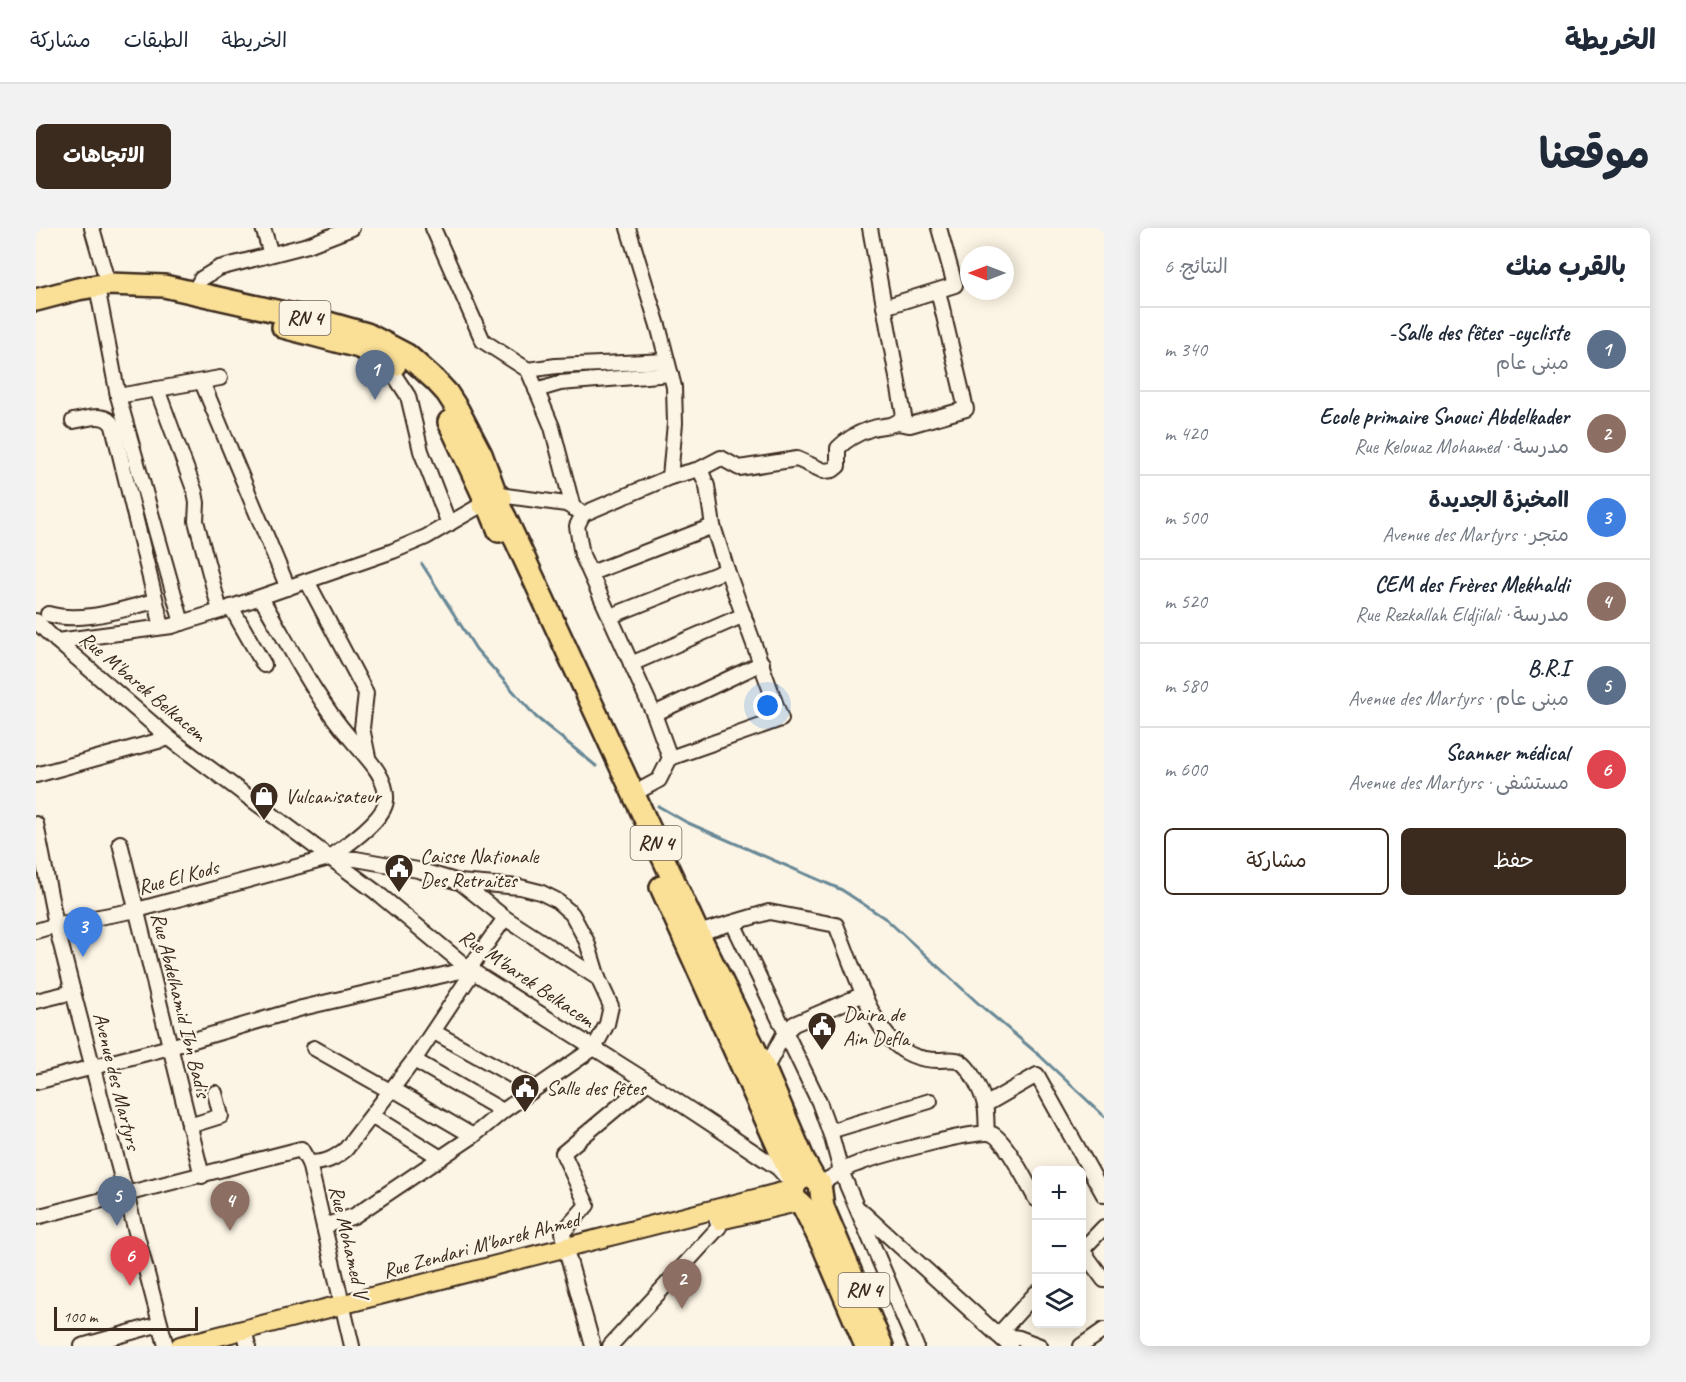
<!DOCTYPE html>
<html lang="ar">
<head>
<meta charset="utf-8">
<style>
	body { margin:0; font-family:Caveat,"Playpen Sans Arabic",sans-serif; background:#f2f2f3; color:#1f2937; direction:rtl }
	.controls { position:absolute; right:18px; bottom:18px; display:grid; overflow:hidden; border-radius:9px; box-shadow:0 3px 15px #0003 }
	.controls button { width:54px; height:54px; display:grid; place-items:center; padding:0; border:0; border-bottom:2px solid #e0e1e3; background:#fff; color:#1f2937; font:30px sans-serif }
	.compass { position:absolute; left:924px; top:18px; width:54px; height:54px; border-radius:50%; background:#fff; box-shadow:0 3px 15px #0003; rotate:270deg }
	.scale { position:absolute; left:18px; bottom:15px; width:144px; box-sizing:border-box; padding-left:6px; border:3px solid #3b2a1e; border-top:0; font-size:16px; line-height:21px; white-space:nowrap; color:#3b2a1e; -webkit-text-stroke:4px #fcf5e5; paint-order:stroke }
	.you { position:absolute; left:732px; top:478px; width:21px; height:21px; margin:-15px; border:4px solid #fff; border-radius:50%; background:#1a73e8; box-shadow:0 0 0 9px #1a73e833 }
	.badge { display:grid; place-items:center; width:39px; height:39px; border-radius:50%; background:#3b2a1e; color:#fff; font-size:20px; font-weight:700 }
	.pin { position:absolute; translate:-50% -50px; filter:drop-shadow(0 2px 3px #0008) }
	.pin::after { content:''; position:absolute; top:32px; width:21px; height:18px; background:inherit; clip-path:polygon(0 0,100% 0,50% 100%) }
	.list { margin:0; padding:0; list-style:none }
	h2 { display:flex; justify-content:space-between; align-items:center; height:78px; margin:0; padding:0 24px; font-size:26px }
	h2 small { font-size:20px; font-weight:400; color:#747a83 }
	.list li { display:grid; grid-template-columns:39px 1fr auto; gap:18px; align-items:center; box-sizing:border-box; height:84px; padding:0 24px; border-top:2px solid #e0e1e3 }
	.list b { display:block; font-size:22px; white-space:nowrap }
	.list p { margin:0; font-size:20px; white-space:nowrap; color:#747a83 }
	.list em { font-size:20px; font-style:normal; color:#747a83 }
	.actions { display:flex; gap:12px; padding:18px 24px }
	.actions a { flex:1; padding:14px 0; border:2px solid #3b2a1e; border-radius:9px; text-align:center; font-size:21px; color:#3b2a1e }
	.actions .main { background:#3b2a1e; color:#fff }
	.icon { flex:none; width:33px; height:33px; fill:none; stroke:currentColor; stroke-width:2; stroke-linecap:round; stroke-linejoin:round }
	.map { position:relative; flex:none; width:1068px; height:1118px; overflow:hidden; direction:ltr; border-radius:9px }
	header { display:flex; align-items:center; gap:36px; box-sizing:border-box; height:84px; padding:0 30px; background:#fff; border-bottom:2px solid #e0e1e3 }
	header strong { font-size:28px }
	nav { display:flex; gap:33px; margin-inline-start:auto; font-size:21px }
	.intro { display:flex; align-items:center; justify-content:space-between; box-sizing:border-box; height:144px; padding:0 36px }
	h1 { margin:0; font-size:42px }
	.button { padding:15px 27px; border-radius:9px; background:#3b2a1e; color:#fff; font-size:21px; font-weight:700 }
	main { display:flex; gap:36px; padding:0 36px }
	aside { flex:1; background:#fff; border-radius:9px; box-shadow:0 3px 15px #0003 }
	.map>svg:first-child { display:block }
	.lines { fill:none; stroke-linecap:round; stroke-linejoin:round }
	.stream { stroke:#678896; stroke-width:3 }
	.minor-casing { stroke:#3b2a1e; stroke-width:18 }
	.major-casing { stroke:#3b2a1e; stroke-width:22 }
	.highway-casing { stroke:#3b2a1e; stroke-width:26 }
	.minor { stroke:#fcf5e5; stroke-width:14 }
	.major { stroke:#fadf96; stroke-width:18 }
	.highway { stroke:#fadf96; stroke-width:21 }
	.labels { text-anchor:middle; dominant-baseline:central; stroke-width:4.5; stroke-linejoin:round; paint-order:stroke }
	.shield { fill:#fcf5e5; stroke:#75675a; stroke-width:1.5 }
	.shield-label { font-size:20px; font-weight:bold; fill:#3b2a1e }
	.street-label { font-size:21px; fill:#3b2a1e; stroke:#fcf5e5 }
	.poi-label { font-size:21px; fill:#3b2a1e; stroke:#fcf5e5; text-anchor:start }
</style>
</head>
<body>
<header>
<strong>الخريطة</strong>
<nav><a>الخريطة</a><a>الطبقات</a><a>مشاركة</a></nav>
</header>
<div class="intro"><h1>موقعنا</h1><a class="button">الاتجاهات</a></div>
<main>
<aside>
<h2>بالقرب منك<small>النتائج: 6</small></h2>
<ul class="list">
<li><span class="badge" style="background:#5c6f8a">1</span><div><b>Salle des fêtes -cycliste-</b><p>مبنى عام</p></div><em>340 m</em></li>
<li><span class="badge" style="background:#8d6e63">2</span><div><b>Ecole primaire Snouci Abdelkader</b><p>مدرسة · Rue Kelouaz Mohamed</p></div><em>420 m</em></li>
<li><span class="badge" style="background:#3f7fe0">3</span><div><b>اامخبزة الجديدة</b><p>متجر · Avenue des Martyrs</p></div><em>500 m</em></li>
<li><span class="badge" style="background:#8d6e63">4</span><div><b>CEM des Frères Mekhaldi</b><p>مدرسة · Rue Rezkallah Eldjilali</p></div><em>520 m</em></li>
<li><span class="badge" style="background:#5c6f8a">5</span><div><b>B.R.I</b><p>مبنى عام · Avenue des Martyrs</p></div><em>580 m</em></li>
<li><span class="badge" style="background:#e0444e">6</span><div><b>Scanner médical</b><p>مستشفى · Avenue des Martyrs</p></div><em>600 m</em></li>
</ul>
<div class="actions"><a class="main">حفظ</a><a>مشاركة</a></div>
</aside>
<div class="map">
<svg width="1068" height="1118" viewBox="0 0 1068 1118">
	<rect width="100%" height="100%" fill="#fcf5e5"/>
	<filter id="ink" filterUnits="userSpaceOnUse"><feTurbulence type="fractalNoise" baseFrequency=".0167" numOctaves="2"/><feDisplacementMap in="SourceGraphic" scale="12" xChannelSelector="R" yChannelSelector="G"/><feConvolveMatrix kernelMatrix="1 2 1 2 8 2 1 2 1" color-interpolation-filters="sRGB"/></filter>
	<g filter="url(#ink)">
		<g class="lines">
			<g class="stream">
				<path d="M386 336 440 421 500 489 560 538"/>
				<path d="M622 578 650 594 806 662 850 691 943 776 1003 827 1068 888"/>
			</g>
			<g class="minor-casing">
				<g id="minor">
					<path d="M56 0 72 56"/>
					<path d="M227 0 235 26"/>
					<path d="M397 0 447 113 492 142 516 199 537 280"/>
					<path d="M592 0 623 101 638 159 639 195 634 249"/>
					<path d="M158 64 165 51 183 40 272 17 316 0"/>
					<path d="M63 69 82 168 146 395"/>
					<path d="M848 79 919 57 903 0"/>
					<path d="M349 133 372 168 385 223 413 296"/>
					<path d="M492 142 520 138 631 133"/>
					<path d="M166 154 252 360"/>
					<path d="M121 161 159 264 161 275 160 293 184 383"/>
					<path d="M500 162 524 155 635 146"/>
					<path d="M82 168 184 150"/>
					<path d="M37 193C51 191 70 183 77 198L126 399"/>
					<path d="M862 195 874 197 930 181 902 63"/>
					<path d="M463 267 530 276 543 283"/>
					<path d="M555 345 677 298"/>
					<path d="M271 353 330 465 326 500 332 529"/>
					<path d="M225 370C252 415 279 470 314 510 328 527 352 548 350 572 349 592 308 619 293 630"/>
					<path d="M195 379 228 437"/>
					<path d="M12 386C47 396 86 381 119 373"/>
					<path d="M575 388 691 342"/>
					<path d="M0 393 13 406 133 510 340 664 433 741 612 854 742 940 751 950"/>
					<path d="M21 413 136 398 184 383 357 323 390 309 447 276"/>
					<path d="M595 436 708 387"/>
					<path d="M618 486 726 435"/>
					<path d="M634 530 745 491 691 342 677 298 671 258 664 241"/>
					<path d="M0 547 133 510"/>
					<path d="M597 566 623 552 634 530 618 486 546 327 541 298 547 286 634 249 664 241 685 230 703 240 761 231 788 243 797 242 802 238V220C811 211 822 205 834 201 849 195 855 202 868 188L834 0"/>
					<path d="M0 596 20 697 37 764 130 1118"/>
					<path d="M84 615 166 948"/>
					<path d="M424 654 469 690 562 750"/>
					<path d="M697 695 783 874 796 910 805 943 880 1118"/>
					<path d="M0 703 20 697 101 682 293 630 320 631 382 642 423 654 484 659 504 664 520 672 536 686 551 714 562 750 575 778 571 796 558 820 467 883 437 908 318 988 288 998"/>
					<path d="M662 705 733 684 800 697C815 733 830 785 856 813 868 826 885 832 902 832 908 832 915 831 920 832 933 834 946 865 949 877 951 886 950 896 951 905"/>
					<path d="M0 773 37 764"/>
					<path d="M398 804 499 860"/>
					<path d="M278 820 354 863 362 864 437 908"/>
					<path d="M378 832 467 883"/>
					<path d="M729 842 749 804 758 796 828 766"/>
					<path d="M0 854 134 819 266 780 433 741 469 690"/>
					<path d="M949 877 1001 847 1068 967"/>
					<path d="M337 888 405 930"/>
					<path d="M153 898 185 888 179 865"/>
					<path d="M794 903 894 873"/>
					<path d="M273 935C289 935 298 931 310 921L378 832 438 742"/>
					<path d="M784 956C797 949 808 940 821 936 839 929 943 900 956 906 970 912 992 957 1000 971"/>
					<path d="M824 982 974 1118"/>
					<path d="M0 989 265 921 273 935 316 1118"/>
					<path d="M1046 1022 1068 1052"/>
					<path d="M1046 1022 1068 999"/>
					<path d="M208 1101 212 1118"/>
					<path d="M962 1107 1000 1065"/>
					<path d="M962 1107 983 1110 1004 1118"/>
					<path d="M46 1118 124 1096"/>
					<path d="M557 1118 529 1018 527 1004 551 977 527 925 612 854"/>
					<path d="M574 1118 683 999 678 984"/>
					<path d="M1045 1118 1068 1102"/>
				</g>
			</g>
			<g class="major-casing">
				<g id="major">
					<path d="M684 992 761 974"/>
					<path d="M144 1118 758 961"/>
				</g>
			</g>
			<g class="highway-casing">
				<g id="highway">
					<path d="M0 72 42 61 72 56 128 58 289 94 331 106 371 127 399 152 411 165 422 182 445 226 459 264 465 270 463 278 469 289 662 705 729 842 769 935 778 951 784 956 787 979 846 1118"/>
					<path d="M247 99 323 119 359 137"/>
					<path d="M413 194 448 269 447 276 454 281 463 303"/>
					<path d="M625 659 759 956"/>
					<path d="M771 949C760 951 756 959 758 970L767 978 788 1020 830 1118"/>
				</g>
			</g>
			<use href="#minor" class="minor"/>
			<use href="#major" class="major"/>
			<use href="#highway" class="highway"/>
		</g>
	</g>
	<defs>
		<g id="shop-pin" transform="scale(1.5)"><path d="M0 17L-7.5 6A9.5 9.5 0 1 1 7.5 6Z" fill="#3b2a1e" stroke="#fcf5e5"/><path d="M-5-2.5h2.3a2.7 3.5 0 0 1 5.4 0H5L5.5 6h-11ZM-1.5-2.5h3a1.5 2.3 0 0 0-3 0Z" fill="#fff"/></g>
		<g id="civic-pin" transform="scale(1.5)"><path d="M0 17L-7.5 6A9.5 9.5 0 1 1 7.5 6Z" fill="#3b2a1e" stroke="#fcf5e5"/><path d="M-.6-6.5H3V-4.5H.6V-3L4-1V1h2V6H-6V1h2V-1L-.6-3ZM-1.2 2.5V6h2.4V2.5Z" fill="#fff"/></g>
	</defs>
	<g fill-rule="evenodd">
		<use href="#shop-pin" x="228" y="568"/>
		<use href="#civic-pin" x="363" y="640"/>
		<use href="#civic-pin" x="786" y="798"/>
		<use href="#civic-pin" x="489" y="860"/>
	</g>
	<g class="labels">
		<g class="shield">
			<rect x="243.5" y="73" width="51" height="34" rx="4.5"/>
			<rect x="594.5" y="598" width="51" height="34" rx="4.5"/>
			<rect x="802.5" y="1045" width="51" height="34" rx="4.5"/>
		</g>
		<g class="shield-label">
			<text x="269" y="90">RN 4</text>
			<text x="620" y="615">RN 4</text>
			<text x="828" y="1062">RN 4</text>
		</g>
		<g class="street-label">
			<text transform="translate(107 458) rotate(40)">Rue M'barek Belkacem</text>
			<text transform="translate(142 649) rotate(-15)">Rue El Kods</text>
			<text transform="translate(491 750) rotate(34)">Rue M'barek Belkacem</text>
			<text transform="translate(145 777) rotate(76)">Rue Abdelhamid Ibn Badis</text>
			<text transform="translate(81 853) rotate(76)">Avenue des Martyrs</text>
			<text transform="translate(313 1014) rotate(77)">Rue Mohamed V</text>
			<text transform="translate(445 1017) rotate(-15)">Rue Zendari M'barek Ahmed</text>
		</g>
		<g class="poi-label">
			<text x="249" y="568">Vulcanisateur</text>
			<text x="384" y="628">Caisse Nationale<tspan x="384" dy="24">Des Retraites</tspan></text>
			<text x="807" y="786">Daira de<tspan x="807" dy="24">Ain Defla</tspan></text>
			<text x="510" y="860">Salle des fêtes</text>
		</g>
	</g>
</svg>
<div class="controls">
<button>+</button>
<button>−</button>
<button><svg class="icon" aria-label="layers" viewBox="0 0 24 24"><path d="M12 4l9 5-9 5-9-5zM3 14l9 5 9-5"/></svg></button>
</div>
<svg class="compass" viewBox="-18 -18 36 36"><path d="M0-13l5 13h-10z" fill="#e53935"/><path d="M0 13l5-13h-10z" fill="#747a83"/></svg>
<div class="scale">100 m</div>
<div class="you"></div>
<div class="pin badge" style="left:339px;top:172px;background:#5c6f8a">1</div>
<div class="pin badge" style="left:646px;top:1081px;background:#8d6e63">2</div>
<div class="pin badge" style="left:47px;top:729px;background:#3f7fe0">3</div>
<div class="pin badge" style="left:194px;top:1003px;background:#8d6e63">4</div>
<div class="pin badge" style="left:81px;top:998px;background:#5c6f8a">5</div>
<div class="pin badge" style="left:94px;top:1058px;background:#e0444e">6</div>
</div>
</main>
</body>
</html>
